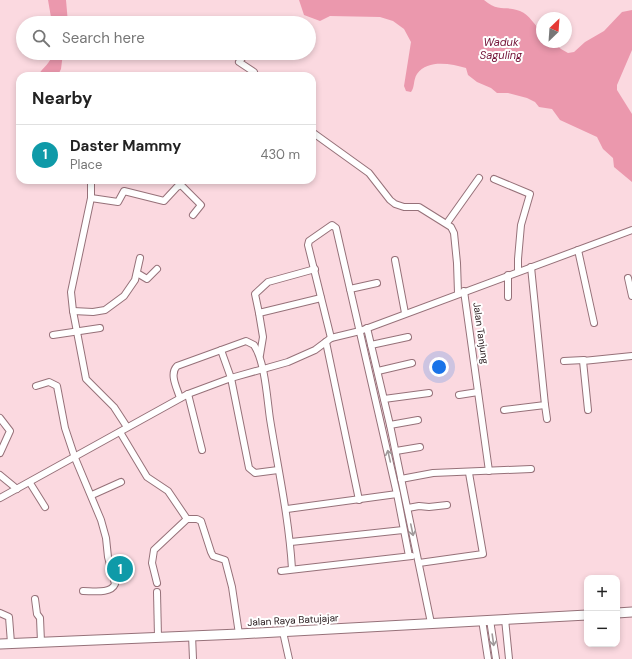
<!DOCTYPE html>
<html lang="en">
<head>
<meta charset="utf-8">
<style>
	body { margin:0; font-family:"DM Sans",sans-serif; background:#f6f6f6; color:#222 }
	.controls { position:absolute; right:12px; bottom:12px; display:grid; overflow:hidden; border-radius:8px; box-shadow:0 2px 6px #0003 }
	.controls button { width:36px; height:36px; display:grid; place-items:center; padding:0; border:0; border-bottom:1px solid #e0e0e0; background:#fff; color:#222; font:20px sans-serif }
	.compass { position:absolute; left:536px; top:12px; width:36px; height:36px; border-radius:50%; background:#fff; box-shadow:0 2px 6px #0003; rotate:25deg }
	.you { position:absolute; left:439px; top:367px; width:14px; height:14px; margin:-10px; border:3px solid #fff; border-radius:50%; background:#1a73e8; box-shadow:0 0 0 6px #1a73e833 }
	.badge { display:grid; place-items:center; width:26px; height:26px; border-radius:50%; background:#db2777; color:#fff; font-size:13px; font-weight:700 }
	.pin { position:absolute; translate:-50% -50%; border:2px solid #fff; box-shadow:0 1px 4px #0006 }
	.list { margin:0; padding:0; list-style:none }
	h2 { display:flex; justify-content:space-between; align-items:center; height:52px; margin:0; padding:0 16px; font-size:17px }
	h2 small { font-size:13px; font-weight:400; color:#767676 }
	.list li { display:grid; grid-template-columns:26px 1fr auto; gap:12px; align-items:center; box-sizing:border-box; height:60px; padding:0 16px; border-top:1px solid #e0e0e0 }
	.list b { display:block; font-size:15px; white-space:nowrap }
	.list p { margin:0; font-size:13px; white-space:nowrap; color:#767676 }
	.list em { font-size:13px; font-style:normal; color:#767676 }
	.icon { flex:none; width:22px; height:22px; fill:none; stroke:currentColor; stroke-width:2; stroke-linecap:round; stroke-linejoin:round }
	.map { position:relative; flex:none; width:632px; height:659px; overflow:hidden }
	.search { position:absolute; background:#fff; box-shadow:0 2px 6px #0003; left:16px; top:16px; width:300px; height:44px; display:flex; align-items:center; gap:10px; box-sizing:border-box; padding:0 14px; border-radius:22px; color:#767676; font-size:15px }
	.panel { position:absolute; background:#fff; box-shadow:0 2px 6px #0003; left:16px; top:72px; width:300px; height:112px; border-radius:12px }
	.map>svg:first-child { display:block }
	.water { fill:#eb98ad }
	.lines { fill:none; stroke-linecap:round; stroke-linejoin:round }
	.minor-casing { stroke:#967179; stroke-width:8 }
	.highway-casing { stroke:#967179; stroke-width:11 }
	.minor { stroke:#fff; stroke-width:6 }
	.highway { stroke:#fff; stroke-width:9 }
	.oneway { stroke:#9f999a }
	.labels { text-anchor:middle; dominant-baseline:central; stroke-width:4; stroke-linejoin:round; paint-order:stroke }
	.street-label { font-size:10px; fill:#2a1c1f; stroke:#fff }
	.water-label { font-size:11px; font-style:italic; fill:#731338; stroke:#fff }
</style>
</head>
<body>
<div class="map">
<svg width="632" height="659" viewBox="0 0 632 659">
	<rect width="100%" height="100%" fill="#fbd9e0"/>
	<g class="water">
		<path d="M48 0H66L68 23H52Z"/>
		<path d="M299 0H484C499 13 506 5 520 11 530 15 534 25 542 32V42H553L561 49 568 53 574 52 585 42 604 31 622 12 632 10V50L617 85V90L632 114V182L614 167 613 158 603 149 597 137 560 120 552 109 539 107 535 102 527 98 508 93H497L491 88 477 82 468 75 466 68C451 64 428 59 417 74 413 80 415 87 411 92L406 91 404 86 411 42 404 29 393 21 380 17 330 16 320 21 304 15Z"/>
		<path d="M52 53H63L61 69 58 75 38 76C42 67 52 63 52 53Z"/>
	</g>
	<g class="lines">
		<g class="minor-casing">
			<g id="minor">
				<path d="M246 53 239 62 254 72 255 76"/>
				<path d="M312 132 369 173 390 200 395 204 404 207H419L451 227 454 233 457 263 458 293"/>
				<path d="M494 179 530 194 521 225 518 259V271"/>
				<path d="M91 180V198L71 292 73 311 86 379 114 407 127 427"/>
				<path d="M91 198 118 202 124 191 164 201 177 187 181 185 201 205 193 215"/>
				<path d="M447 223 479 178"/>
				<path d="M578 250 594 323"/>
				<path d="M395 260 405 313"/>
				<path d="M315 269 268 282 255 294 259 313 321 298"/>
				<path d="M137 273 147 279 157 269"/>
				<path d="M628 278 632 296"/>
				<path d="M350 289 377 283"/>
				<path d="M464 291 489 471"/>
				<path d="M508 297V275"/>
				<path d="M73 311 93 312 105 310 124 296 135 280 140 258"/>
				<path d="M259 313 263 337 260 355"/>
				<path d="M367 328 390 425 431 623"/>
				<path d="M53 335 100 328"/>
				<path d="M331 338 308 245 309 241 332 225 336 228 397 494 409 556"/>
				<path d="M326 342 359 500"/>
				<path d="M371 345 408 337"/>
				<path d="M221 350 231 378 249 468 255 473 278 470"/>
				<path d="M564 361 584 360"/>
				<path d="M378 371 412 363"/>
				<path d="M36 386 49 382 57 386 65 428 75 458 101 520 106 538 108 557 115 584C111 594 93 591 83 591"/>
				<path d="M188 394 202 450"/>
				<path d="M459 395 478 392"/>
				<path d="M180 398C177 388 169 374 177 366L246 341 254 345C265 362 267 398 270 419 278 469 289 518 292 569"/>
				<path d="M384 399 429 393"/>
				<path d="M545 405 547 419"/>
				<path d="M504 410 545 405 531 267"/>
				<path d="M588 410 583 361 632 356"/>
				<path d="M0 418 10 431 0 453"/>
				<path d="M390 425 418 420"/>
				<path d="M120 432 147 477 168 491 187 519 154 550 152 563 157 583"/>
				<path d="M396 451 420 447"/>
				<path d="M0 475 17 489"/>
				<path d="M401 479 433 473 531 469"/>
				<path d="M30 483 45 507"/>
				<path d="M92 495 121 482"/>
				<path d="M0 498 188 394 231 378 288 362 315 350 331 338 360 331 632 230"/>
				<path d="M408 508 419 506 429 507 447 505"/>
				<path d="M287 509 397 494"/>
				<path d="M187 519H197L201 521 211 552 213 556 225 560 232 587 239 634"/>
				<path d="M291 542 403 530"/>
				<path d="M419 563 483 554 469 473"/>
				<path d="M281 571 412 556"/>
				<path d="M157 592 158 637"/>
				<path d="M35 599 37 614 40 618 41 642"/>
				<path d="M0 613 9 617 11 643"/>
				<path d="M505 619 509 659"/>
				<path d="M482 620 488 659"/>
				<path d="M490 620 496 659"/>
				<path d="M283 632 289 659"/>
				<path d="M192 635 193 659"/>
			</g>
		</g>
		<g class="highway-casing">
			<g id="highway">
				<path d="M617 613 632 612"/>
				<path d="M0 644 239 634 587 615"/>
			</g>
		</g>
		<use href="#minor" class="minor"/>
		<use href="#highway" class="highway"/>
	</g>
	<defs><path id="oneway-shaft" d="M-6 0H5M1.5-3L5.5 0L1.5 3" fill="none" stroke-width="1.6" stroke-linecap="round" stroke-linejoin="round"/></defs>
	<g class="oneway">
		<use href="#oneway-shaft" transform="translate(389 456) rotate(-103)"/>
		<use href="#oneway-shaft" transform="translate(412 530) rotate(78)"/>
		<use href="#oneway-shaft" transform="translate(493 640) rotate(82)"/>
	</g>
	<g class="labels">
		<g class="street-label">
			<text transform="translate(481 333) rotate(82)">Jalan Tanjung</text>
			<text transform="translate(293 620) rotate(-3)">Jalan Raya Batujajar</text>
		</g>
		<g class="water-label">
			<text x="501" y="42">Waduk<tspan x="501" dy="13">Saguling</tspan></text>
		</g>
	</g>
</svg>
<div class="controls">
<button>+</button>
<button>−</button>
</div>
<svg class="compass" viewBox="-18 -18 36 36"><path d="M0-13l5 13h-10z" fill="#e53935"/><path d="M0 13l5-13h-10z" fill="#767676"/></svg>
<div class="you"></div>
<div class="pin badge" style="left:120px;top:569px;background:#0f9aa8">1</div>
<div class="search"><svg class="icon" aria-label="search" viewBox="0 0 24 24"><circle cx="10" cy="10" r="6"/><path d="M15 15l6 6"/></svg>Search here</div>
<section class="panel">
<h2>Nearby<small></small></h2>
<ul class="list">
<li><span class="badge" style="background:#0f9aa8">1</span><div><b>Daster Mammy</b><p>Place</p></div><em>430 m</em></li>
</ul>
</section>
</div>
</body>
</html>
